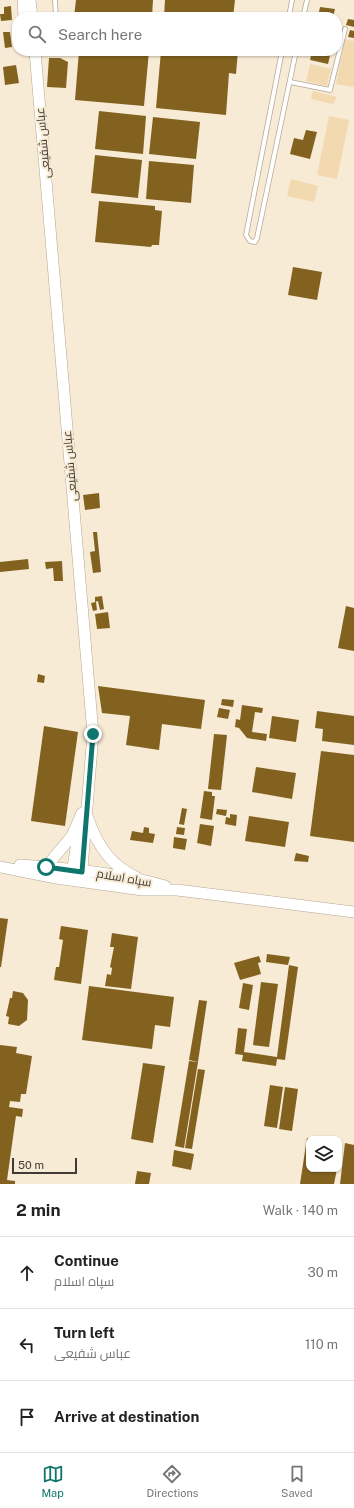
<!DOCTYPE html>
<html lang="en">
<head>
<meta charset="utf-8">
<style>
	body { margin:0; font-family:"Public Sans",Cairo,sans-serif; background:#f6f6f6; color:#222 }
	.controls { position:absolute; right:12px; bottom:12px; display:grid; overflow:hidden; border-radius:8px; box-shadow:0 1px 3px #0004 }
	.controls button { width:36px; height:36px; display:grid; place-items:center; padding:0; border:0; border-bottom:1px solid #e0e0e0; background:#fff; color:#222; font:20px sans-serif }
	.scale { position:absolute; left:12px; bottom:10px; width:65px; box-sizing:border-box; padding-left:4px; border:2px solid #413c33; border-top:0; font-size:11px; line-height:14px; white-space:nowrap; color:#413c33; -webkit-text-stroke:3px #f7ebd5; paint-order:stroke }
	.stop { position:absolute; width:12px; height:12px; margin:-9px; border:3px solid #0f766e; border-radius:50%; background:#fff }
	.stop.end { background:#0f766e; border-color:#fff; box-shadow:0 1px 4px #0008 }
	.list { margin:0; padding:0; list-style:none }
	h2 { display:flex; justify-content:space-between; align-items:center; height:52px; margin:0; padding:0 16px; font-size:17px }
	h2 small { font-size:13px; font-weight:400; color:#767676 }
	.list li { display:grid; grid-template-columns:26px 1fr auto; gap:12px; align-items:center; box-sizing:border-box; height:72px; padding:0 16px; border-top:1px solid #e0e0e0 }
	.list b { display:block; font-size:15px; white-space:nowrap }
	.list p { margin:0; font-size:13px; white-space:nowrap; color:#767676 }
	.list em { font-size:13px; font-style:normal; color:#767676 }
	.icon { flex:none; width:22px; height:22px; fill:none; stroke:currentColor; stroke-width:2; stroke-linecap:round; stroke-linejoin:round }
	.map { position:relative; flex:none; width:354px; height:1184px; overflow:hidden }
	.search { position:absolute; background:#fff; box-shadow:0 1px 3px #0004; left:12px; right:12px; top:12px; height:44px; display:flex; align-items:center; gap:10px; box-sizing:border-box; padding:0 14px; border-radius:16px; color:#767676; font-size:15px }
	.sheet { height:268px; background:#fff }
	nav { display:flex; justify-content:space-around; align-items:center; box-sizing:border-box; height:56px; border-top:1px solid #e0e0e0; background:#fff; font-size:11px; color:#767676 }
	nav a { display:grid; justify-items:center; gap:2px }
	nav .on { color:#0f766e }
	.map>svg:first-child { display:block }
	.green { fill:#f3d9af }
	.building { fill:#836220 }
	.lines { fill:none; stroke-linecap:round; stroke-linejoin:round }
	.service-casing { stroke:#b4a793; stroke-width:5.5 }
	.secondary-casing { stroke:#b4a793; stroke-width:12 }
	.service { stroke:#fff; stroke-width:4 }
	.secondary { stroke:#fff; stroke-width:11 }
	.route { stroke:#0f766e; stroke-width:5 }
	.labels { text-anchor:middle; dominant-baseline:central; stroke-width:4; stroke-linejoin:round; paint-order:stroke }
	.street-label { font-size:12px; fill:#413c33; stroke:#f7ebd5 }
</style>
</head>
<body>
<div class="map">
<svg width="354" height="1184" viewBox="0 0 354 1184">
	<rect width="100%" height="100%" fill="#f7ebd5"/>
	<g class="green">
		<path d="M345 39 354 41V87L336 84Z"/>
		<path d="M310 64 331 69 327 86 306 81Z"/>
		<path d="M313 91 337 97 333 104 311 99Z"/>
		<path d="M329 116 349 120 337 179 317 175Z"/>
		<path d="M291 179 318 186 314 202 287 196Z"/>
	</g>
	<g class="building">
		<path d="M76 0H153L152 17H74Z"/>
		<path d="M165 0H235L233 17H164Z"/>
		<path d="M11 6 12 20 1 21 0 14H4V7Z"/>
		<path d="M320 7 335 9 333 17H318Z"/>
		<path d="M348 19 354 20V27L346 25Z"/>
		<path d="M350 30 354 31V38L348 37Z"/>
		<path d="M3 32H10L12 47 5 48Z"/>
		<path d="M79 51H149L144 106 75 100Z"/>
		<path d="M161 51H238L236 74 229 73 226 115 156 108Z"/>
		<path d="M312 51H331L328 64 310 60Z"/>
		<path d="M49 58H60L68 62 66 88 47 87Z"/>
		<path d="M16 65 19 83 5 85 3 67Z"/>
		<path d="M99 111 146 116 143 154 95 149Z"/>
		<path d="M153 117 200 122 196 159 149 154Z"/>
		<path d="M306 130 317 132 310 159 290 154 294 138 303 140Z"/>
		<path d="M95 155 142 160 138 198 91 193Z"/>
		<path d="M149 161 194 165 191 203 146 199Z"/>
		<path d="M99 201 155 206V210L162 211 159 245H152L151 247 95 242Z"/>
		<path d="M293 267 322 272 317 300 288 295Z"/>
		<path d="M99 493 100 508 85 510 83 495Z"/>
		<path d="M93 532H97L101 572 93 573 90 552 95 551Z"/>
		<path d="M28 559 29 569 0 572V562Z"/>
		<path d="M62 561 63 581H54L53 568 46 569 45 562Z"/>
		<path d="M102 596 104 609 100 610 98 601 95 602V597Z"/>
		<path d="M96 602 97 610 93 611 91 603Z"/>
		<path d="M346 606 354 608V651L338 648Z"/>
		<path d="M108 612 110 628 97 629 95 614Z"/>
		<path d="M38 674 45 676 44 683 37 682Z"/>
		<path d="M98 686 205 700 201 729 162 724 159 750 126 745 130 716 102 713Z"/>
		<path d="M222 699 234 700 233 707 221 705Z"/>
		<path d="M242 705 263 708 262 713 255 712 252 732 267 734 266 741 247 738 239 728 235 727 236 719 240 720Z"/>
		<path d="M219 708 230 710 228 719 217 717Z"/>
		<path d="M317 711 354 716V745L322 741 323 729 315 728Z"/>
		<path d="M272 716 299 720 296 742 269 738Z"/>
		<path d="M44 726 78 732 65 826 31 821Z"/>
		<path d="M214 734 227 735 221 790 208 789Z"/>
		<path d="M321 751 354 755V842L310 836Z"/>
		<path d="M256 767 296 773 292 799 252 792Z"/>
		<path d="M204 791 212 792V796H215L212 820 200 818Z"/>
		<path d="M182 808 187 809 184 825 179 824Z"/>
		<path d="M217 809 227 810 226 816 216 814Z"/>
		<path d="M230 814 237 815 236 826 225 824 226 817 230 818Z"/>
		<path d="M249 816 289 822 285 847 245 841Z"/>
		<path d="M200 824 214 826 211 846 197 843Z"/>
		<path d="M144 827 149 828V833L155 834 153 843 130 840 132 831 143 833Z"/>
		<path d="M177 827 185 828 184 835 176 834Z"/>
		<path d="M174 837 187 839 185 850 173 848Z"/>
		<path d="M296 853 309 856 308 862 294 861Z"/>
		<path d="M0 918 8 919 1 967H0Z"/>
		<path d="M61 926 88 930 81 984 54 980 56 967H59L63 940 59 939Z"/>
		<path d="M112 933 138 937 131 989 105 986 107 974 111 975 112 968 110 967 114 947H110Z"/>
		<path d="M267 954 290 957 288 965 266 962Z"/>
		<path d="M259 956 261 962 258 963 261 974 240 980 234 963Z"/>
		<path d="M289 965 298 967 285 1060 277 1059 276 1066 242 1061 243 1055 235 1054 238 1028 247 1029 244 1052 277 1057Z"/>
		<path d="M261 982 278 984 269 1047 253 1045Z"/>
		<path d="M243 983 253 985 249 1010 239 1008Z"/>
		<path d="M89 986 174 997 170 1027 155 1025 152 1049 82 1040Z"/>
		<path d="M13 991 23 993 28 1000 27 1020 19 1026 8 1024 9 1017 6 1016 10 998H12Z"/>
		<path d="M199 1000 207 1001 198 1062 189 1060Z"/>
		<path d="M0 1045 17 1047 16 1053 32 1056 26 1094H21L20 1102 10 1101 9 1107 23 1109 22 1117 16 1116 7 1180 15 1181V1184H0Z"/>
		<path d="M189 1061 198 1062 184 1148 175 1146Z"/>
		<path d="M143 1063 165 1066 153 1143 131 1139Z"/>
		<path d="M198 1069 205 1070 192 1149 185 1148Z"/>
		<path d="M270 1085 283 1087 277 1128 264 1126Z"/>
		<path d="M285 1087 298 1089 292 1131 279 1129Z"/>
		<path d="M307 1138H309V1169H337L334 1184H300Z"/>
		<path d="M345 1143 354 1145V1184H340Z"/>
		<path d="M174 1150 194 1154 191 1170 172 1166Z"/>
		<path d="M137 1171 151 1173 149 1184H135Z"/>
	</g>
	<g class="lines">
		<g class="service-casing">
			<g id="service">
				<path d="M55 0 56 17"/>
				<path d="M289 17 292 0"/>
				<path d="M303 17 307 0"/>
				<path d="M282 51 246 235 250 241 255 242 257 238 296 51"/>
				<path d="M290 82 330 90 345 29"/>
			</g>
		</g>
		<g class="secondary-casing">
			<g id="secondary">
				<path d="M23 0 24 17"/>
				<path d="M30 0 32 17"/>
				<path d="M35 51 93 734 81 881"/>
				<path d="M88 818C96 843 111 866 136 877"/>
				<path d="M20 865C64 868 122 873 165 886"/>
				<path d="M0 867 56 878 143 890H177L354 912"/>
				<path d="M46 867 72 836 82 813"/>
				<path d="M71 880 78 836"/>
			</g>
		</g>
		<use href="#service" class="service"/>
		<use href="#secondary" class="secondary"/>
	</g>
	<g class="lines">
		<path class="route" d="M46 867 82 872 93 734"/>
	</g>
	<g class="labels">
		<g class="street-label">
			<text transform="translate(43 143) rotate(-95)">عباس شفیعی</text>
			<text transform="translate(70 466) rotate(-95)">عباس شفیعی</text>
			<text transform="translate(124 878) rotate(10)">سپاه اسلام</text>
		</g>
	</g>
</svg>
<div class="controls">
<button><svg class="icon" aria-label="layers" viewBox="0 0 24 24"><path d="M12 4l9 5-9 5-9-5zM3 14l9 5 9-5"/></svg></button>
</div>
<div class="scale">50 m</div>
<div class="stop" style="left:46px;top:867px"></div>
<div class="stop end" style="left:93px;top:734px"></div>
<div class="search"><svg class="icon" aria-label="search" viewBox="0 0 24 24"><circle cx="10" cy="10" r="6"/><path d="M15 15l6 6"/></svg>Search here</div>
</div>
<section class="sheet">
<h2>2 min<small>Walk · 140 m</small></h2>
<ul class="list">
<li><svg class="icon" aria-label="ahead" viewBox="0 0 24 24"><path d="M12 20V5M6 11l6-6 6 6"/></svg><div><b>Continue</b><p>سپاه اسلام</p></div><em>30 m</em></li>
<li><svg class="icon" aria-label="left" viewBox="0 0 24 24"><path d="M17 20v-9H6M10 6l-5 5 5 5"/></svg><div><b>Turn left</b><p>عباس شفیعی</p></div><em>110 m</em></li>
<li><svg class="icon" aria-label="arrive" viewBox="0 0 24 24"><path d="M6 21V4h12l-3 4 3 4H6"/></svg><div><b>Arrive at destination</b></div></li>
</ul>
</section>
<nav>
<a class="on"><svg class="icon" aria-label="map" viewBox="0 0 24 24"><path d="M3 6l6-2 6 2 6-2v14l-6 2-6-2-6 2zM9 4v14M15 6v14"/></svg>Map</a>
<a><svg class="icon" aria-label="directions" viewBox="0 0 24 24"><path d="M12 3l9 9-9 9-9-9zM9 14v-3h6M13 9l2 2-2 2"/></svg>Directions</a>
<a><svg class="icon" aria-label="saved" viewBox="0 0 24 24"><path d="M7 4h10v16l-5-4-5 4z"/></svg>Saved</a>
</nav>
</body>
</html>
